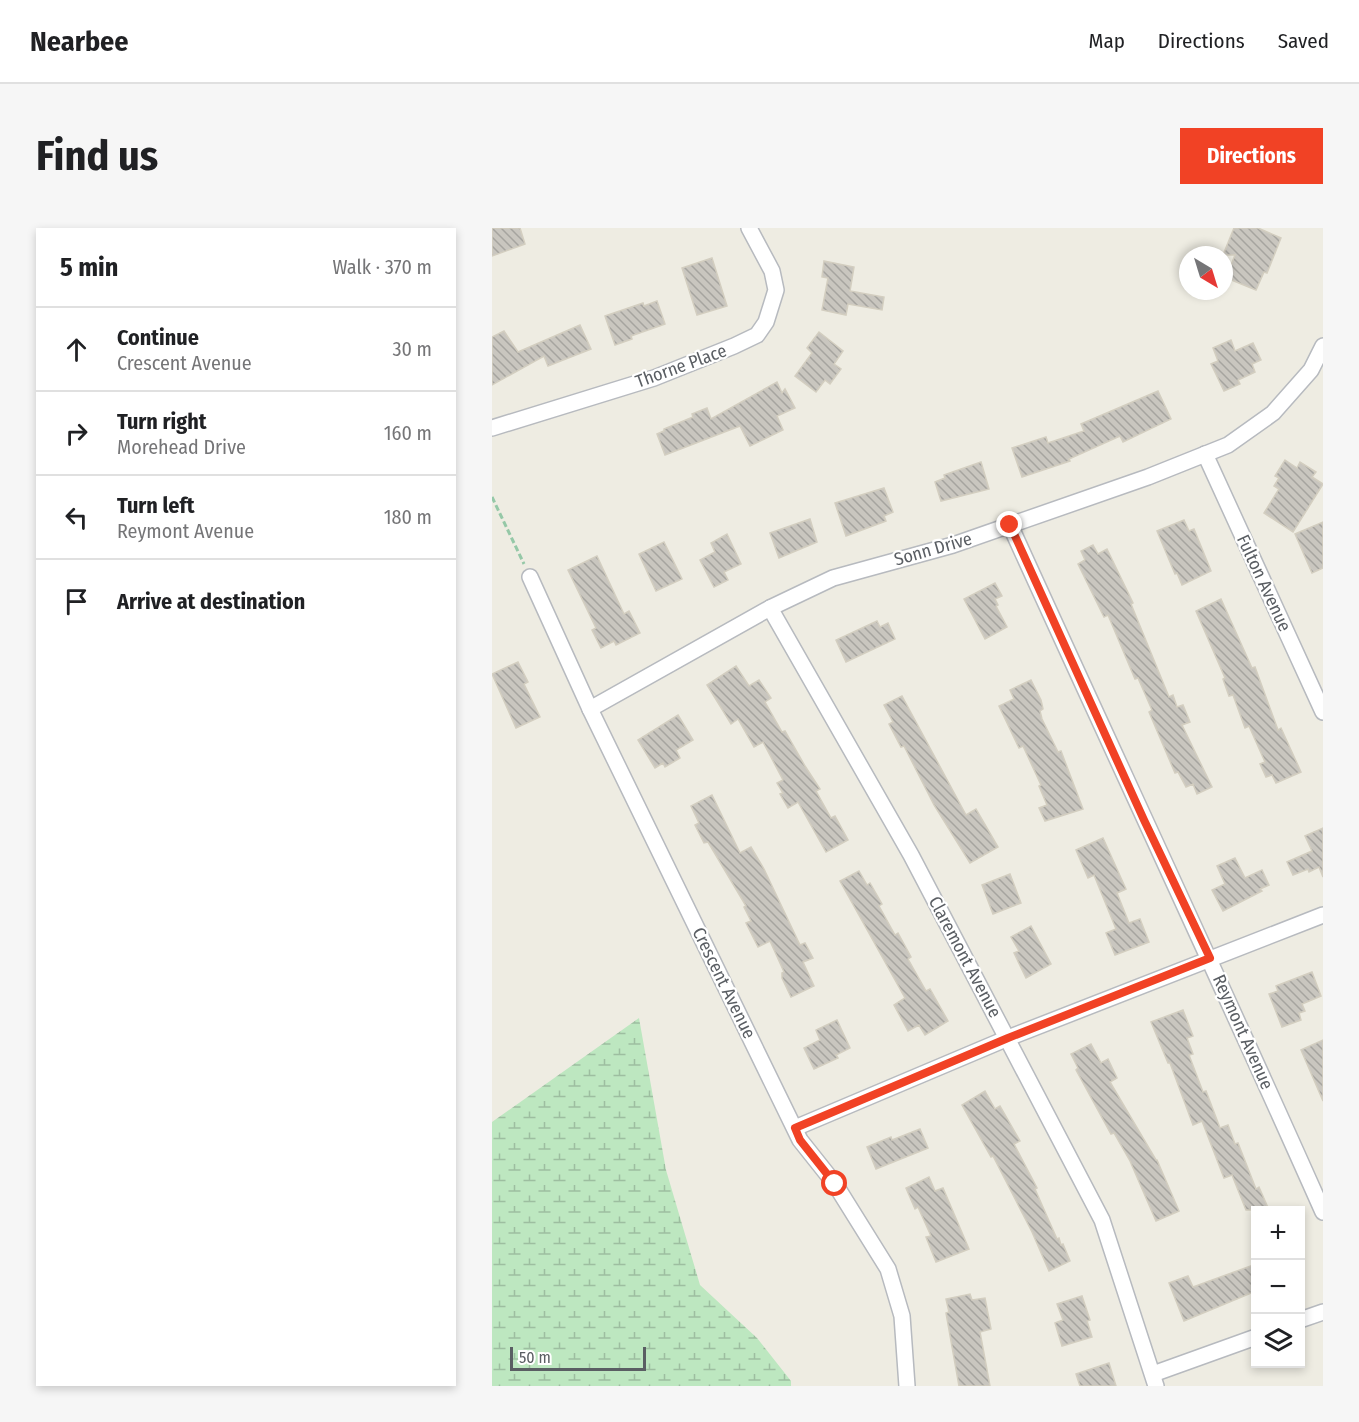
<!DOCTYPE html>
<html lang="en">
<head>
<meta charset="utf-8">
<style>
	body { margin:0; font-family:"Fira Sans Condensed",sans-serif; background:#f6f6f6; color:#202124 }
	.controls { position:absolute; right:18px; bottom:18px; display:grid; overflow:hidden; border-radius:0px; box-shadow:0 3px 9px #0003 }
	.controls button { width:54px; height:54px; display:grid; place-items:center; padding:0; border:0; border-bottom:2px solid #e0e0e0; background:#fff; color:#202124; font:30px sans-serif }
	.compass { position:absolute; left:687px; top:18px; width:54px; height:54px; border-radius:50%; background:#fff; box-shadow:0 3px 9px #0003; rotate:142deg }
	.scale { position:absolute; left:18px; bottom:15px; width:136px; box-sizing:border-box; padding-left:6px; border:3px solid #5a5e63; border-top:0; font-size:16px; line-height:21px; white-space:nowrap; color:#5a5e63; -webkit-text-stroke:4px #fff; paint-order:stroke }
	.stop { position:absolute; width:18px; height:18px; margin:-14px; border:4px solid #f14225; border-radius:50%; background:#fff }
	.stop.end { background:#f14225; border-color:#fff; box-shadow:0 2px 6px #0008 }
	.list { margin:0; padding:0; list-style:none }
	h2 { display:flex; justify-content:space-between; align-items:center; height:78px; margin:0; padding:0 24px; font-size:26px }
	h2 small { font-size:20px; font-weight:400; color:#757577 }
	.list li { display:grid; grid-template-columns:39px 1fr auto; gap:18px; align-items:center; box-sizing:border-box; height:84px; padding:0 24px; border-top:2px solid #e0e0e0 }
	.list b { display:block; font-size:22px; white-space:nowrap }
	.list p { margin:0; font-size:20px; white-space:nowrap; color:#757577 }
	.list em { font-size:20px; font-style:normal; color:#757577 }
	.icon { flex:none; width:33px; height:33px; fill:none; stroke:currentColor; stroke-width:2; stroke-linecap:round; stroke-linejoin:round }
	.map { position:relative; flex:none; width:831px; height:1158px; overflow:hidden; border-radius:0px }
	header { display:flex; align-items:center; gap:36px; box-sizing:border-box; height:84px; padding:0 30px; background:#fff; border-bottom:2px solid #e0e0e0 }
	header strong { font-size:28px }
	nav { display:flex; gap:33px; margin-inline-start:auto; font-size:21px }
	.intro { display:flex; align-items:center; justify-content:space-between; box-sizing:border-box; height:144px; padding:0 36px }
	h1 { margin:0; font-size:42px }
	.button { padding:15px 27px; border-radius:0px; background:#f14225; color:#fff; font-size:21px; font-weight:700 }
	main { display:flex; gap:36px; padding:0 36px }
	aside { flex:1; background:#fff; border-radius:0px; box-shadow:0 3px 9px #0003 }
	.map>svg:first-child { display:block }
	.wetland { fill:url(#wetland-marsh) }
	.building { fill:url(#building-back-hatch); stroke:#d3cec0; stroke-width:1.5 }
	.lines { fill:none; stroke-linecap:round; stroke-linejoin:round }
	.minor-casing { stroke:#b7babf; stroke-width:18 }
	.path { stroke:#95c8a7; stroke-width:3; stroke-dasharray:6 3; stroke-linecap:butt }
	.minor { stroke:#fff; stroke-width:15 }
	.route { stroke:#f14225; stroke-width:8 }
	.labels { text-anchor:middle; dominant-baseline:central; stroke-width:4.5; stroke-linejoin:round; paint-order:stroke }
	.street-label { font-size:18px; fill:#5a5e63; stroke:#fff }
</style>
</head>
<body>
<header>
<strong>Nearbee</strong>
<nav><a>Map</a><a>Directions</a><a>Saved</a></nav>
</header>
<div class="intro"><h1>Find us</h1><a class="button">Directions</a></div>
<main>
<aside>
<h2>5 min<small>Walk · 370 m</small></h2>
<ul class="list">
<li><svg class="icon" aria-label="ahead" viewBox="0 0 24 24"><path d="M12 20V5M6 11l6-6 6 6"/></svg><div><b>Continue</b><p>Crescent Avenue</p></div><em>30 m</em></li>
<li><svg class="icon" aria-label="right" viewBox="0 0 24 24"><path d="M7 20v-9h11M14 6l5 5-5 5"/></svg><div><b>Turn right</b><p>Morehead Drive</p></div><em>160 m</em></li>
<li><svg class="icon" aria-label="left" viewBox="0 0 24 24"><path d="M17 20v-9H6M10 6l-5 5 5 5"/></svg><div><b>Turn left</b><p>Reymont Avenue</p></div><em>180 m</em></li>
<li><svg class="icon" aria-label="arrive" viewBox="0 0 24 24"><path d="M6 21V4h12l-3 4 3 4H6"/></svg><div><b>Arrive at destination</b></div></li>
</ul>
</aside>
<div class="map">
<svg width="831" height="1158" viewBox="0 0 831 1158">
	<defs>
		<pattern id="wetland-marsh" width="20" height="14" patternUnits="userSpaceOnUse" patternTransform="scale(1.5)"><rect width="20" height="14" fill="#bde7c0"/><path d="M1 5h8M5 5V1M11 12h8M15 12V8" fill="none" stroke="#9dbea0"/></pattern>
		<pattern id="building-back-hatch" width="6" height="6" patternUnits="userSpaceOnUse" patternTransform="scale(1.5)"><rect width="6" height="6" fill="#c9c6bf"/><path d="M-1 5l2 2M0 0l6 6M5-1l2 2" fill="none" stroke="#a6a49f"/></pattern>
	</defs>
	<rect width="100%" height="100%" fill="#eeece2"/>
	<path class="wetland" d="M147 790 174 942 208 1057 265 1110 299 1153V1158H0V894Z"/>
	<g class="building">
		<path d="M0 0H28L33 16 0 28Z"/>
		<path d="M742 0H766L789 10 775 45 772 44 764 62 737 51 740 43 737 42 743 27H731Z"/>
		<path d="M220 30 235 78 205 87 190 40Z"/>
		<path d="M332 33 362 39 358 63 392 69 390 82 356 76 354 87 330 82 336 50 330 49Z"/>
		<path d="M165 73 173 96 139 108 140 111 123 117 113 88 151 75 152 78Z"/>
		<path d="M88 97 99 121 56 138 52 128 0 157V109L12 103 26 124Z"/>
		<path d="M327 104 351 123 342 136 349 141 338 156 333 152 324 164 303 148 320 125 315 120Z"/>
		<path d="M739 112 743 123 761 115 769 132 760 136 763 144 746 152 748 156 732 163 719 136 726 133 721 120Z"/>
		<path d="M285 154 290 165 293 161 303 180 285 188 291 202 258 218 248 198 173 227 165 206 172 203V201L201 189 200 186 215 180 219 191Z"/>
		<path d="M666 163 679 191 631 214 628 208 577 231 578 233 530 249 520 220 554 209 556 215 592 203 589 196Z"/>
		<path d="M793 232 805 240 808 234 824 244 820 249 831 256 801 304 772 285 787 261 782 258 787 250 783 248Z"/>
		<path d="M489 234 497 261 449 273 443 254 453 250 452 247Z"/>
		<path d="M392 260 401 284 392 288 394 293 354 308 343 275Z"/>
		<path d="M318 291 325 314 287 330 278 305Z"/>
		<path d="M692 292 697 303 702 301 719 343 690 357 685 345 683 346 665 303Z"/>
		<path d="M831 294V340L820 345 803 306Z"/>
		<path d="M235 306 249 336 232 344 236 352 222 359 208 332 223 324 219 315Z"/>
		<path d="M172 314 190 351 164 363 147 326Z"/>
		<path d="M601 317 606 326 615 321 641 375 639 376 677 469 681 467 685 479 691 477 698 494 690 497 720 559 705 566 701 556 694 559 686 544 683 545 657 484 660 482 646 450 643 451 616 387 612 389 586 336 593 332 589 323Z"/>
		<path d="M105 328 132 386 137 383 148 405 124 417 122 413 109 420 100 402 104 400 76 342Z"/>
		<path d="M503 355 510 368 503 371 506 377 504 378 515 399 493 411 472 371Z"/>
		<path d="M729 371 760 440 763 439 786 502 789 500 809 544 784 555 780 547 774 549 768 536 773 534 757 498 753 500 741 467 737 468 731 451 733 450 704 383Z"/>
		<path d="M385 393 388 399 396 395 403 411 354 434 344 412Z"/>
		<path d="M26 434 36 454 32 456 48 489 24 500 0 446Z"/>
		<path d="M244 438 257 458 267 452 279 470 273 474 290 504 293 503 313 538 328 561 324 563 339 590 343 588 356 612 334 624 306 574 296 580 288 566 291 565 285 555 291 552 271 514 262 519 246 491 239 496 215 457Z"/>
		<path d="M539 452 549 472 551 481 548 483 550 491 566 524 569 523 591 581 553 593 547 580 555 577 547 558 549 557 531 518 527 520 507 478 522 471 518 462Z"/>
		<path d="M410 468 474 587 484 581 506 619 478 635 442 577 412 518 409 519 397 496 401 494 392 477Z"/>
		<path d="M186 487 201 512 184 522 188 530 173 539 171 535 163 540 146 512Z"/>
		<path d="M220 567 248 625 259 619 272 641 308 717 313 715 321 730 311 734 322 758 299 769 290 750V745L292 744 278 713 266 719 254 695 259 693 252 679 254 678 216 614 212 615 203 597 207 595 199 578Z"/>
		<path d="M831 600V649L827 639 817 644 816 641 801 647 795 634 820 623 813 608Z"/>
		<path d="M611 610 634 661 625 665 637 695 648 691 657 714 623 727 614 705 624 701 602 647 596 650 584 622Z"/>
		<path d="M743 630 753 650 770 642 777 657 768 661 770 663 731 683 720 662 733 656 725 638Z"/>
		<path d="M367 643 375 657 378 655 390 676 387 678 403 707 406 705 419 729 416 731 434 763 438 761 456 793 433 807 427 797 416 803 402 777 413 770 348 653Z"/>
		<path d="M518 646 529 675 501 686 490 657Z"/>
		<path d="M539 698 559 736 534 750 522 725 527 723 519 709Z"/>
		<path d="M820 744 829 768 810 776 813 783 807 785 809 792 790 799 777 766 786 763 784 758Z"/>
		<path d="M691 782 701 808 695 810 701 826 697 827 711 864 714 863 728 900 736 897 743 916 746 915 764 961 767 959 777 982H754L740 947 732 950 710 893 701 897 678 835H676L659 794Z"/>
		<path d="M345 792 358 820 344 827 346 830 322 841 312 820 328 812 324 802Z"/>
		<path d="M831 812V873L809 822Z"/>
		<path d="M599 816 609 835 616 831 625 850 618 854 664 932H665L687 983 664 993 638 933 622 905 619 906 584 842 586 840 579 826Z"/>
		<path d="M493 863 503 881 508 878 528 913 522 916 545 960 543 961 565 1011 567 1010 569 1017 571 1016 578 1033 557 1043 540 1004 501 928 499 929 470 877Z"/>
		<path d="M428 901 436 920 384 941 375 919 399 909 400 912Z"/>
		<path d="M437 949 443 963 451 960 477 1021 444 1034 434 1009 439 1008 426 979 423 981 414 960Z"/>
		<path d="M764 1036V1063L692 1093 677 1055 696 1048 701 1059Z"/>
		<path d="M478 1066 480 1072 493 1070 499 1101 488 1104 498 1158H467L454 1085 457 1084 454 1071Z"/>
		<path d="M590 1068 598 1092 595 1093 600 1109 570 1118 563 1095 571 1092 565 1076Z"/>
		<path d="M617 1135 624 1158H588L584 1146Z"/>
	</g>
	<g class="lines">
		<g class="minor-casing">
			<g id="minor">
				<path d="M0 200 162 150 242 118 265 107 274 94 284 62 280 43 257 0"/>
				<path d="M713 226 831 484"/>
				<path d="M518 297C622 526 729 754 831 984"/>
				<path d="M38 349 98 481 308 912 343 956 396 1041 410 1088 415 1158"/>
				<path d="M278 380 419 627 610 992 664 1158"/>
				<path d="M98 481 278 380 341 350 461 317 656 249 736 217 781 185 819 142 831 118"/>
				<path d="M303 900 516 810 831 687"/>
				<path d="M808 1092 831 1084"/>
				<path d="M661 1146 764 1109"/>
			</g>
		</g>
		<path class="path" d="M0 269 32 336"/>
		<use href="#minor" class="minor"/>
	</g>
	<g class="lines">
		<path class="route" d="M343 956 308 912 303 900 516 810 718 730 652 592 518 297"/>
	</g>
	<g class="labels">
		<g class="street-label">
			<text transform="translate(189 138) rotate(-20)">Thorne Place</text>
			<text transform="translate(441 321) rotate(-16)">Sonn Drive</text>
			<text transform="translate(772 355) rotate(65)">Fulton Avenue</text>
			<text transform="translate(473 729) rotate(62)">Claremont Avenue</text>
			<text transform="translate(232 755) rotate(64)">Crescent Avenue</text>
			<text transform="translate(751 804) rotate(66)">Reymont Avenue</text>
		</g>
	</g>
</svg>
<div class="controls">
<button>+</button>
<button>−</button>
<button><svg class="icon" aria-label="layers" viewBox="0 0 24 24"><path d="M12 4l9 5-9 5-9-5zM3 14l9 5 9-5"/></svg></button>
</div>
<svg class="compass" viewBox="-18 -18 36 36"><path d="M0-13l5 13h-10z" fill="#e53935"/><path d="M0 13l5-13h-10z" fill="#757577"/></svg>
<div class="scale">50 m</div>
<div class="stop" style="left:343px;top:956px"></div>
<div class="stop end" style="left:518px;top:297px"></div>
</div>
</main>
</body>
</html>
